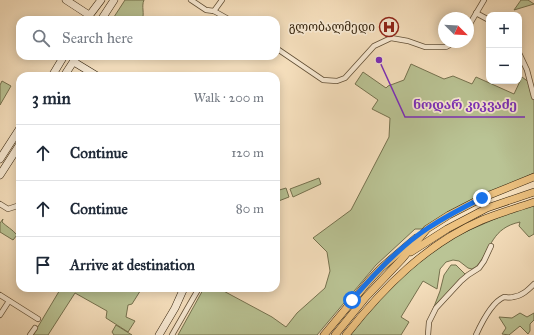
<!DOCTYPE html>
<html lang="en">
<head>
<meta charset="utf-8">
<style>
	body { margin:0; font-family:"IM FELL Great Primer","Noto Serif Georgian",serif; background:#f6f6f7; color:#1f2937 }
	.controls { position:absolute; right:12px; top:12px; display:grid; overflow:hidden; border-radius:8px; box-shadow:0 2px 10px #0003 }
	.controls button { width:36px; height:36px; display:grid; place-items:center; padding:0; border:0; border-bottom:1px solid #e0e1e3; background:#fff; color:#1f2937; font:20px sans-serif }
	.compass { position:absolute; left:438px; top:12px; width:36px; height:36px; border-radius:50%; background:#fff; box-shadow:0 2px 10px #0003; rotate:114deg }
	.stop { position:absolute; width:12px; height:12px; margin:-9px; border:3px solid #1a73e8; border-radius:50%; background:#fff }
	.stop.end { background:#1a73e8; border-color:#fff; box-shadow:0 1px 4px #0008 }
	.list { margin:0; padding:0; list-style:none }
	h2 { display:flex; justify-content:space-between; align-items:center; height:52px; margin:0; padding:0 16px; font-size:17px }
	h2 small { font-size:13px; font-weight:400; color:#747a83 }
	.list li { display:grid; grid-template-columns:26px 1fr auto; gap:12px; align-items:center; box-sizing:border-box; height:56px; padding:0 16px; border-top:1px solid #e0e1e3 }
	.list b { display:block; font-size:15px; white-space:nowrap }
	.list em { font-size:13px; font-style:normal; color:#747a83 }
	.icon { flex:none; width:22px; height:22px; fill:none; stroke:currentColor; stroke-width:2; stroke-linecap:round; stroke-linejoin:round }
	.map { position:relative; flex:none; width:534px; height:335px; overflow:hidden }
	.search { position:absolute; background:#fff; box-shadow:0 2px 10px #0003; left:16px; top:16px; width:264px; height:44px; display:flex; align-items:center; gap:10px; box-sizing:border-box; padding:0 14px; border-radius:12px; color:#747a83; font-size:15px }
	.panel { position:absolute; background:#fff; box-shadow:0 2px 10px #0003; left:16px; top:72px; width:264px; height:220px; border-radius:12px }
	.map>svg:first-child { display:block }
	.green { fill:#bac495; stroke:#75724f }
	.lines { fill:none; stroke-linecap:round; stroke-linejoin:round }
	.street-casing { stroke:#625037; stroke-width:6 }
	.secondary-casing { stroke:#301f09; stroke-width:8 }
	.primary-casing { stroke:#301f09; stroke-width:8 }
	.street { stroke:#faecd6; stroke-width:4.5 }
	.secondary { stroke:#faecd6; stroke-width:7 }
	.primary { stroke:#ecc180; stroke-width:7 }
	.route { stroke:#1a73e8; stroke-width:5 }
	.labels { text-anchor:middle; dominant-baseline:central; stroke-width:3.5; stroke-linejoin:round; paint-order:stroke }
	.poi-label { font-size:12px; fill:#301f09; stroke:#faecd6; text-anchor:end }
	.leader { fill:none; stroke:#7b2cbf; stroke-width:1.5 }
	.callout-dot { fill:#7b2cbf; stroke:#faecd6; stroke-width:1.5 }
	.callout-label { font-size:13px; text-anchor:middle; font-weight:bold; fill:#7b2cbf; stroke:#faecd6; stroke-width:3.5; stroke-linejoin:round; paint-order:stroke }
</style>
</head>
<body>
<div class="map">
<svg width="534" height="335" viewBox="0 0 534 335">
	<rect width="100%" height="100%" fill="#f8e2c0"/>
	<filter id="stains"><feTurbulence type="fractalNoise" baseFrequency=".005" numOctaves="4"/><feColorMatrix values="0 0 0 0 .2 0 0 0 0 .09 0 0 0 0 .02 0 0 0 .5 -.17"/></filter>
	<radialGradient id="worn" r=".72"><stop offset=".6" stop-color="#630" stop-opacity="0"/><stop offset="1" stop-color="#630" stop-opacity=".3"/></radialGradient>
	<g class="green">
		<path d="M125 0H144C141 7 145 13 142 20H112Z"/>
		<path d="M521 0H528L534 4 514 10Z"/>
		<path d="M411 64 444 79 453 76 472 84 476 77 514 94 522 77 530 83 534 97V173L482 198 427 229H415L376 265 317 335H178L204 288H218L272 317 286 327 297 313 325 288 330 271 327 252 313 238 351 210 389 137 390 118 372 109 378 100 355 84 363 72 386 88 388 86 404 80Z"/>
		<path d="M2 81 11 86 0 105V85Z"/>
		<path d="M319 178 321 184 293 197 290 189Z"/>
		<path d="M286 188 289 197 276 202V191Z"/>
		<path d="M534 204V234L529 237 519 226 520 222C492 228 492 247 477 266L472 269 468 268 459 261 453 260 446 262 440 269 437 289 423 281 401 317 409 322 401 335H350L365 315 417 262 458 235 511 212Z"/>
		<path d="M3 219 2 222C7 227 12 229 17 235L13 240 0 232V223Z"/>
		<path d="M451 265H456L466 275 438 302 432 312 440 291 444 275Z"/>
		<path d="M61 288H142L132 304 128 305 126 317 135 321 128 332 106 318 107 311 75 293 48 335H33Z"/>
		<path d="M520 313 527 317 534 313V320L530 324V331L528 334 520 326 509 335 502 334 506 328 499 317 512 318Z"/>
		<path d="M116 325 132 335H114L112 332Z"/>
	</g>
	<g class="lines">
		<g class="street-casing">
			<g id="street">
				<path d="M191 0 206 10 214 11 230 20"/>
				<path d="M214 11 222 0"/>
				<path d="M476 13 489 20"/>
				<path d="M468 27 484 0"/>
				<path d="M276 48 323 80 337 81 345 78 374 46 391 38 408 41 425 47H446L455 42"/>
				<path d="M519 53 527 70 534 97"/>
				<path d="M0 204 8 209 20 205"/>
				<path d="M0 295 38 319"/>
				<path d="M0 315 9 301"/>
				<path d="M30 335 35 328"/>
				<path d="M172 335 199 288"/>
				<path d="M428 335 429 322 436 308 461 281 468 275 479 268 484 261 491 246"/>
				<path d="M476 335C481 324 492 302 504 297 506 297 510 298 513 297 522 296 528 290 534 284"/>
			</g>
		</g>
		<g class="secondary-casing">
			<g id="secondary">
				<path d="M66 0 89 15"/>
				<path d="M86 20 101 0"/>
				<path d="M101 20 114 0"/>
				<path d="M74 62 97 76"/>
				<path d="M52 76 64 56"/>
				<path d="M64 76 77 56"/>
				<path d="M0 159 20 128"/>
				<path d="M0 175 20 144"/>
				<path d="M159 335 175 308 184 288"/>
			</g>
		</g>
		<g class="primary-casing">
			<g id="primary">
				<path d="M411 252 447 229 487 208 534 192"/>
				<path d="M324 335 368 282 381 268 416 238"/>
				<path d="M335 335 366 297 402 259 427 229 449 215 482 198 534 177"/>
				<path d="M346 335C383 288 426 244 482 220 499 213 517 208 534 202"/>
			</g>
		</g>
		<use href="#street" class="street"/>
		<use href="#secondary" class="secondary"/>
		<use href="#primary" class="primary"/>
	</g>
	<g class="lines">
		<path class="route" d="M352 300C374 274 399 247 428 228 445 217 464 207 482 198"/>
	</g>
	<defs>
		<g id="hospital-ring" transform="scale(1)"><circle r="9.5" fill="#faecd6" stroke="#8f2418" stroke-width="1.5"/><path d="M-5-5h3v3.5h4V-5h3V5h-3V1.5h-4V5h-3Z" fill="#8f2418"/></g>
	</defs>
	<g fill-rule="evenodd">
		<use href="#hospital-ring" x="389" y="27"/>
	</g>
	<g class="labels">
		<g class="poi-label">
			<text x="375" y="27">გლობალმედი</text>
		</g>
	</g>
	<path class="leader" d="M379 60L405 117H525"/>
	<circle class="callout-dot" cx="379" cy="60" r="4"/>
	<g class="callout-label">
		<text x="465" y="109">ნოდარ კიკვაძე</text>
	</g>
	<rect width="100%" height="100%" filter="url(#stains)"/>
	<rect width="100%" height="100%" fill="url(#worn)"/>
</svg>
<div class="controls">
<button>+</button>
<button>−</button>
</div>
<svg class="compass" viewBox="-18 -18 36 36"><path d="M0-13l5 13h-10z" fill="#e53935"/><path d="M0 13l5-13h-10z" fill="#747a83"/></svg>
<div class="stop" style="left:352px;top:300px"></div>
<div class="stop end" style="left:482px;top:198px"></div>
<div class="search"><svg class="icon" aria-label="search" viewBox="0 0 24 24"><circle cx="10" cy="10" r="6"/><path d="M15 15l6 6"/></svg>Search here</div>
<section class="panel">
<h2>3 min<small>Walk · 200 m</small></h2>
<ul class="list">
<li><svg class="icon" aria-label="ahead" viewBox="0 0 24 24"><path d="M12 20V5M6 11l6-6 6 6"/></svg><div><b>Continue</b></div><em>120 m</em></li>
<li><svg class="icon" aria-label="ahead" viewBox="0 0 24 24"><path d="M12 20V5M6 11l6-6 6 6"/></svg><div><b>Continue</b></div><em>80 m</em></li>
<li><svg class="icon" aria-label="arrive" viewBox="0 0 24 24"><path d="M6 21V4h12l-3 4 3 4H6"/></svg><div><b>Arrive at destination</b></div></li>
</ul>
</section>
</div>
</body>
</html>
